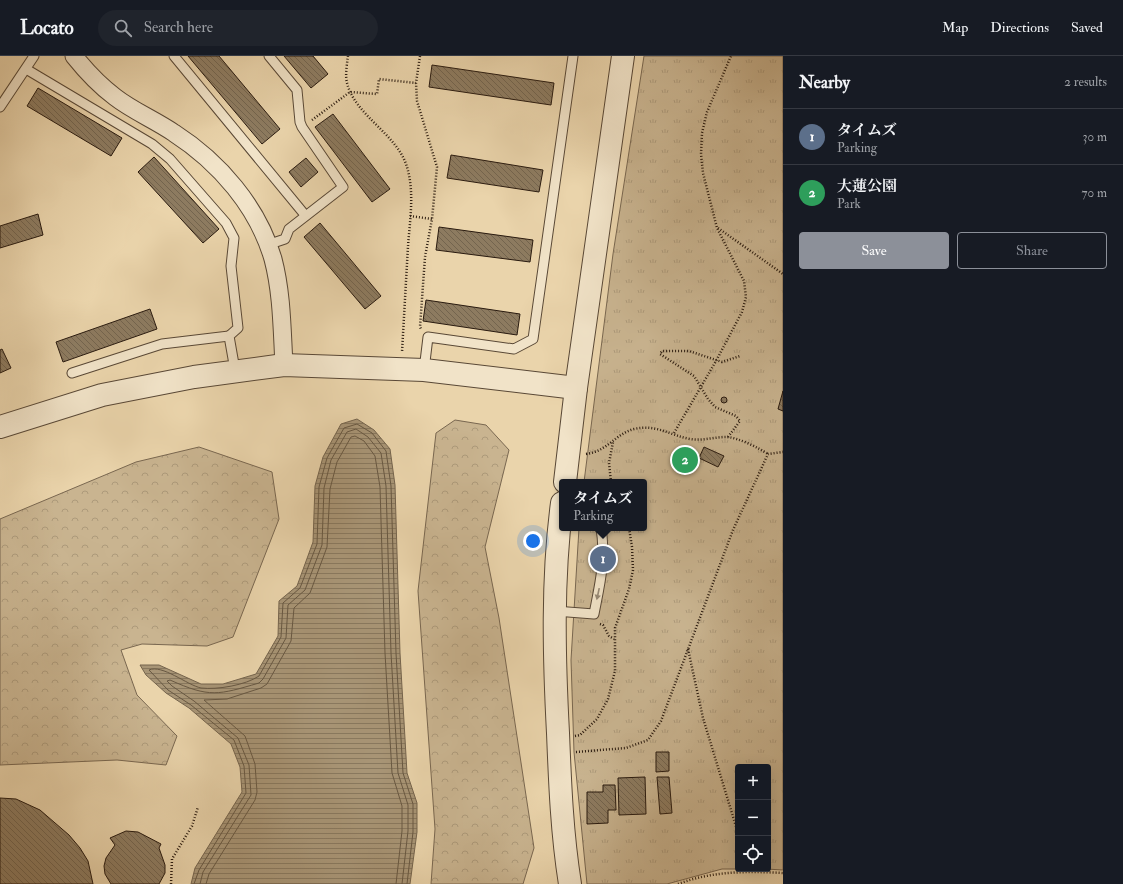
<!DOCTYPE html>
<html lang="en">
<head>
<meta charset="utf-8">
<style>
	body { margin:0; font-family:"IM FELL Double Pica","Noto Serif JP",serif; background:#20242c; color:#f1f3f6 }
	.controls { position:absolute; right:12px; bottom:12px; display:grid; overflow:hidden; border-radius:4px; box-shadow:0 4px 16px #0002 }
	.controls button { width:36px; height:36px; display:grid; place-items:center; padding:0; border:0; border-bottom:1px solid #363941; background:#171b24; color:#f1f3f6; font:20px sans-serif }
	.you { position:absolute; left:533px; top:485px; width:14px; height:14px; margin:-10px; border:3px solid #fff; border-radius:50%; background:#1a73e8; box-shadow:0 0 0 6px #1a73e833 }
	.badge { display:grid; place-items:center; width:26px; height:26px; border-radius:50%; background:#8c9099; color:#fff; font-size:13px; font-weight:700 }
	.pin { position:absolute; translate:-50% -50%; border:2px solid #fff; box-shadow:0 1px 4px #0006 }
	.popup { position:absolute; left:559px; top:423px; width:88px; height:52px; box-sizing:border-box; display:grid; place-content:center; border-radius:4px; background:#171b24; filter:drop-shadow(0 1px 3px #0005); font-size:13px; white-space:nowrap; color:#9ea1a6 }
	.popup b { font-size:15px; color:#f1f3f6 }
	.popup::after { content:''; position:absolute; left:50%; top:100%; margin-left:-8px; border:8px solid transparent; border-top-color:#171b24 }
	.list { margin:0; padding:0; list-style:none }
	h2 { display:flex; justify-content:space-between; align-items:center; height:52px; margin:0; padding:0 16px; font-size:17px }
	h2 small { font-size:13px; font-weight:400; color:#9ea1a6 }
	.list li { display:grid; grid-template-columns:26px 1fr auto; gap:12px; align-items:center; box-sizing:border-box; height:56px; padding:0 16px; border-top:1px solid #363941 }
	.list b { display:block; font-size:15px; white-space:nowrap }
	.list p { margin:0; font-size:13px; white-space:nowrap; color:#9ea1a6 }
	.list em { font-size:13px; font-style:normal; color:#9ea1a6 }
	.actions { display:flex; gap:8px; padding:12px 16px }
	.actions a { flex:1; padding:9px 0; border:1px solid #8c9099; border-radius:4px; text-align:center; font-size:14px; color:#8c9099 }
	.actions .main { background:#8c9099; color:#fff }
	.icon { flex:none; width:22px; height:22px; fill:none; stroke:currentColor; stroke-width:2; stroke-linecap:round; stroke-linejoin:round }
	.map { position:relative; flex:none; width:783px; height:828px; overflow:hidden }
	header { display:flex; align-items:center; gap:24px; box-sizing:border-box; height:56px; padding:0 20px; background:#171b24; border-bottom:1px solid #363941 }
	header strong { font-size:19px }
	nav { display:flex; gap:22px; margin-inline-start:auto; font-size:14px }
	.search { width:280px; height:36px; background:#20242c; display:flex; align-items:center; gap:10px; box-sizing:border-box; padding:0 14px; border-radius:22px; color:#9ea1a6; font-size:15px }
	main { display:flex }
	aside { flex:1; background:#171b24 }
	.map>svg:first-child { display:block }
	.forest { fill:url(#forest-crowns); stroke:#796750 }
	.park { fill:url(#park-tufts); stroke:#796750 }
	.water { fill:url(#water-rules); stroke:#75644d }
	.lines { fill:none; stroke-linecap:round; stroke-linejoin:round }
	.shore { stroke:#685842; stroke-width:1 }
	.building { fill:url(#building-back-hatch); stroke:#291a0f }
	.service-casing { stroke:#594836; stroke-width:11 }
	.minor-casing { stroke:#594836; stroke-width:19 }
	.tertiary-casing { stroke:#594836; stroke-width:24 }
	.path { stroke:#291a0f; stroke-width:2.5; stroke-dasharray:1 2; stroke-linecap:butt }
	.service { stroke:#f1e3c8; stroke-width:9 }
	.minor { stroke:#f1e3c8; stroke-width:17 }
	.tertiary { stroke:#f1e3c8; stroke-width:22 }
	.oneway { fill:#978975 }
</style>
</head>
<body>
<header>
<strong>Locato</strong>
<div class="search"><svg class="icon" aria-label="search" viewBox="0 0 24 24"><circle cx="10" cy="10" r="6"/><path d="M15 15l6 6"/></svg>Search here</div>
<nav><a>Map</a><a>Directions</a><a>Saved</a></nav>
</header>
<main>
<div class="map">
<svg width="783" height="828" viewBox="0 0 783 828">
	<defs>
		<pattern id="forest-crowns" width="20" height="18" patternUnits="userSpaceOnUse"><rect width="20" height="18" fill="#c9b490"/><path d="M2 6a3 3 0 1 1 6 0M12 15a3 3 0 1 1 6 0" fill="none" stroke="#ad9a7b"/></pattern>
		<pattern id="park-tufts" width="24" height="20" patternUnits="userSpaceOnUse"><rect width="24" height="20" fill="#c9b490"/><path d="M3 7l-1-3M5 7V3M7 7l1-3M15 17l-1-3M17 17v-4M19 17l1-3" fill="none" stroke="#ad9a7b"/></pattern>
		<pattern id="water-rules" width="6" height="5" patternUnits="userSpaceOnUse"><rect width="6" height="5" fill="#a89576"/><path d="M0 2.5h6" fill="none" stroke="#89795f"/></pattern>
		<pattern id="building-back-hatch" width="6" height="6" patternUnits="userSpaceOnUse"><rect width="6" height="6" fill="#8d7b60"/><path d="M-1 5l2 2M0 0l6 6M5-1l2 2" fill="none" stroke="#73644e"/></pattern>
	</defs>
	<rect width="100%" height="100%" fill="#ead4ab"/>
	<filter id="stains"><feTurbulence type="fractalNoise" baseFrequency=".005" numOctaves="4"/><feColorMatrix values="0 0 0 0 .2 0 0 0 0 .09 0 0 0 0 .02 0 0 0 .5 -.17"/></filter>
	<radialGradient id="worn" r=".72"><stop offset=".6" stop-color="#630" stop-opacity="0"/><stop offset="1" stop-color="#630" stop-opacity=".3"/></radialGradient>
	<g class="forest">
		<path d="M455 364 486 369 509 394 485 491 499 562 534 792 523 828H431L435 773 418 535 436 377Z"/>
		<path d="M199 391 272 416 279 463 233 581 207 590 142 588 121 594 137 639 177 680 166 709 117 704 0 709V463L136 406Z"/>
	</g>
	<path class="park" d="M644 0H783V814L766 813H768V711H738V813H722L667 828H587L574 696 571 604 579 472H644V426H584L613 198Z"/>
	<path class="water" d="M357 363 374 374 390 393 395 429 400 597 407 717 417 747V776L410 828H191L195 812 242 736 240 711 231 688 189 652 166 637 146 619 140 609H159L201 628H223L256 618 278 580 279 545 297 530 313 486 315 430 323 401 341 368Z"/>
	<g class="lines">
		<g class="shore">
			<path d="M194 828 199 814 246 737 244 710 234 684 191 649 168 634 149 614C162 608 187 629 201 632 217 634 246 629 259 620L281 581 283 547 300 532 317 488 319 431 327 402 344 372 357 368 372 377 386 395 391 430 396 597 403 717 413 748V776L407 828"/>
			<path d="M200 828 203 816 251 739 249 709 238 682 194 645 172 630 167 625 170 624C210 642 218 639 259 627L263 623 286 582 288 549 305 534 322 489 324 432 331 404 347 376 356 373 368 381 381 397 386 430 391 597 398 717 408 749V775L402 828"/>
			<path d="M206 828 209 818 255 744 257 736 255 708 245 680 204 644 227 643 261 632 267 628 291 585 294 552 310 537 327 491 330 433 337 406 351 381 355 380 364 385 375 400 380 431 385 597 392 717 402 750V775L396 828"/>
		</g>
	</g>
	<g class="building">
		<path d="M188 0H219L280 73 262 88Z"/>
		<path d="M284 0H313L328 18 311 32Z"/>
		<path d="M432 9 554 27 551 49 429 31Z"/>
		<path d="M38 32 122 82 111 100 27 50Z"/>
		<path d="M333 58 390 133 372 146 315 71Z"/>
		<path d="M451 99 543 114 539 136 447 122Z"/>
		<path d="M154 101 219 173 203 187 138 116Z"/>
		<path d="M306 102 318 116 301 131 289 116Z"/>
		<path d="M38 158 43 179 0 192V170Z"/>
		<path d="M320 167 381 240 365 253 304 181Z"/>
		<path d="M439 171 533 184 530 206 436 194Z"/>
		<path d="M426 244 520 258 517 279 423 265Z"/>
		<path d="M150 253 157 273 63 306 56 286Z"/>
		<path d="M2 293 11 312 0 317V294Z"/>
		<path d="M783 335V355L778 353Z"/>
		<circle cx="724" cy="344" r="3"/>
		<path d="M704 391 724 400 718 411 699 402Z"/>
		<path d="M656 696H669V715L656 716Z"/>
		<path d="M645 721 646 758 619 759 618 722Z"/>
		<path d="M657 721H669L672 757 660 758Z"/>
		<path d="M603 729H615L616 754H608V767L587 768V736H603Z"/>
		<path d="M0 742 16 743 40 754 69 779 80 792 88 805 93 828H0Z"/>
		<path d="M126 775 138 776 161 788 159 792 165 809V817L159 828H111L105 818 104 810 106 802 115 789 110 782Z"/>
	</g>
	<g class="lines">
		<g class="service-casing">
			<g id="service">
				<path d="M174 0 305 159"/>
				<path d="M26 13 152 88 170 103 226 167 234 182 231 210 238 272 229 280 235 314"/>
				<path d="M0 51 34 0"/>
				<path d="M267 189 285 183 289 173 343 131 302 71 300 66 297 34 269 0"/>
				<path d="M424 314 428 281 514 293 533 283 573 0"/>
				<path d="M72 317 162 288 229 280"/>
				<path d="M555 555 594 558C600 527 606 504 601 472"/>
			</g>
		</g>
		<g class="minor-casing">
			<path id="minor" d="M74 0C86 15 99 29 115 41 133 55 155 64 174 77 219 106 258 151 273 203 282 237 282 274 284 309"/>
		</g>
		<g class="tertiary-casing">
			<g id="tertiary">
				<path d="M0 371 102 339 194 321 284 309 424 314 576 332"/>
				<path d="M565 426 576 332 623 0"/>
				<path d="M562 447C552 523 554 601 558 677 560 728 562 778 570 828"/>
			</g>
		</g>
		<g class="path">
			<path d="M348 0C347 8 345 19 347 27 355 59 395 77 406 108 415 134 410 163 408 190 406 225 404 261 402 296"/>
			<path d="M420 0 416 27 417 45 437 111 432 163 425 201 420 271 421 273"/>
			<path d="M312 64 350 36 377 38 379 23 416 27"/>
			<path d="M410 160 432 163"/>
			<path d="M718 172 783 218"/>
			<path d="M674 377 716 305 742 256 746 241 744 225 717 172 703 117 701 98 702 77 707 56 731 0"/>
			<path d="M728 381 740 365 736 360 715 351 708 343 694 320 660 298 662 295H689L722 306 740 300"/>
			<path d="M586 398C608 395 615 378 634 373 657 368 669 379 690 383 702 385 714 381 726 381 737 381 759 392 768 398"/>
			<path d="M611 426 609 407 613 386"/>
			<path d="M600 568 603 569 609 580 614 583"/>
			<path d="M688 593 703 662 738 777"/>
			<path d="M575 680 580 679 597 663 608 643 615 615V572L629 533 633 514 632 491 629 472"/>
			<path d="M576 696 626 692 648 684 661 665 733 474 768 398 783 396"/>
			<path d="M171 828 172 803 192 770 198 751"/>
			<path d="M678 828C712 815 747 815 783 817"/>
		</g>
		<use href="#service" class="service"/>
		<use href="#minor" class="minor"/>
		<use href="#tertiary" class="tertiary"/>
	</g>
	<defs><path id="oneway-solid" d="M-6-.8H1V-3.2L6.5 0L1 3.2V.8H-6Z"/></defs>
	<use class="oneway" href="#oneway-solid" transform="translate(598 538) rotate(102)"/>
	<rect width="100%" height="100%" filter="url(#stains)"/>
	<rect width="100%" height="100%" fill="url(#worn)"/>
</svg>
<div class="controls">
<button>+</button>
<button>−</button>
<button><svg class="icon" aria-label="locate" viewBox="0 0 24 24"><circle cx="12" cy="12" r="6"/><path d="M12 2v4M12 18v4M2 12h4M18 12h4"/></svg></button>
</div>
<div class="you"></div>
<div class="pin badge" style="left:603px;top:503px;background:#5c6f8a">1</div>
<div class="popup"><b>タイムズ</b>Parking</div>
<div class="pin badge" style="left:685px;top:404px;background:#2e9e5b">2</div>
</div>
<aside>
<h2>Nearby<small>2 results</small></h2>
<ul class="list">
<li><span class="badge" style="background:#5c6f8a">1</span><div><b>タイムズ</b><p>Parking</p></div><em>30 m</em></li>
<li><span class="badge" style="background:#2e9e5b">2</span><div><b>大蓮公園</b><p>Park</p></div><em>70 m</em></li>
</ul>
<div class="actions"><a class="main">Save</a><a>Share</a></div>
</aside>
</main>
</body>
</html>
